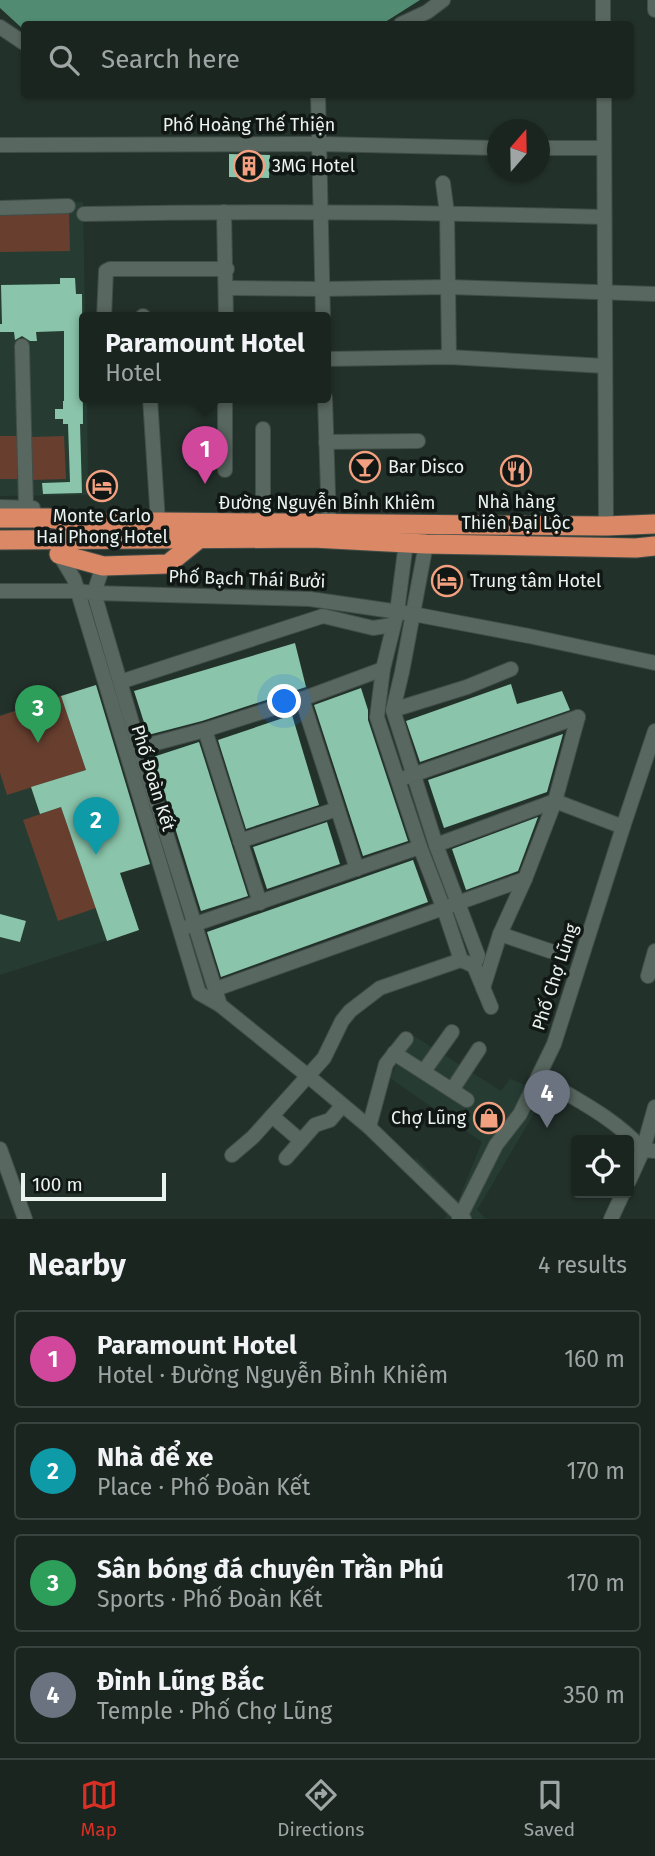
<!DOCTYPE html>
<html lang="en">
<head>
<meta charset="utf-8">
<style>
	body { margin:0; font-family:"Fira Sans",sans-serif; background:#27312d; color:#f1f3f6 }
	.controls { position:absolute; right:21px; bottom:21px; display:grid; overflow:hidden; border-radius:7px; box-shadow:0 2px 5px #0004 }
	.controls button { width:63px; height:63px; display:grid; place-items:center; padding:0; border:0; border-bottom:2px solid #38423e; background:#1a2520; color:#f1f3f6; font:35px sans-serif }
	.compass { position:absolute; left:487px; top:119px; width:63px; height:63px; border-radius:50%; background:#1a2520; box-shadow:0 2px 5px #0004; rotate:20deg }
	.scale { position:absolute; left:21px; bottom:18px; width:145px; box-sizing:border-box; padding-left:7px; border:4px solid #eaf3ef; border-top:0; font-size:19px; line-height:24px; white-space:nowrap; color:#eaf3ef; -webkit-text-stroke:5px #111714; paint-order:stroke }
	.you { position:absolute; left:285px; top:702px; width:24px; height:24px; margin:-18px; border:5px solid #fff; border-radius:50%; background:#1a73e8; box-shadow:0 0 0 10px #1a73e833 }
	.badge { display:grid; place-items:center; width:46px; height:46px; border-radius:50%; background:#d93025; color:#fff; font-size:23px; font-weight:700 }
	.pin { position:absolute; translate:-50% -58px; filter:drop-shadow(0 2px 4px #0008) }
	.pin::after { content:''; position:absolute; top:37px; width:24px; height:21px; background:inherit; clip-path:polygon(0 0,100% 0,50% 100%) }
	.popup { position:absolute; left:79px; top:312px; width:252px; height:91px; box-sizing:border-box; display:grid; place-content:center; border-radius:7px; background:#1a2520; filter:drop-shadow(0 2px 5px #0005); font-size:23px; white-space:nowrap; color:#9fa5a5 }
	.popup b { font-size:26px; color:#f1f3f6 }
	.popup::after { content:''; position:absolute; left:50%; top:100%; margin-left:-14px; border:14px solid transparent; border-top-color:#1a2520 }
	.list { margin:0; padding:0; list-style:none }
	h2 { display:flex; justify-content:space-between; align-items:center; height:91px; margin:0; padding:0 28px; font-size:30px }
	h2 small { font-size:23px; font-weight:400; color:#9fa5a5 }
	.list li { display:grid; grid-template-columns:46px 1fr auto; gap:21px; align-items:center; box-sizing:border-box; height:98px; margin:0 14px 14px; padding:0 14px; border:2px solid #38423e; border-radius:7px }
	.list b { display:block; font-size:26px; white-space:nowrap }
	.list p { margin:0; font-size:23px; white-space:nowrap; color:#9fa5a5 }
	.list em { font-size:23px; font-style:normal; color:#9fa5a5 }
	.icon { flex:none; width:38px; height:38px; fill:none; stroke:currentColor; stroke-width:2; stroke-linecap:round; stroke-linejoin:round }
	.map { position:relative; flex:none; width:655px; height:1219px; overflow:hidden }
	.search { position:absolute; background:#1a2520; box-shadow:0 2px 5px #0004; left:21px; right:21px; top:21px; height:77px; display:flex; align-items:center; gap:18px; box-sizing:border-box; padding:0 24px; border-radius:7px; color:#9fa5a5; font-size:26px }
	.sheet { height:539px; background:#1a2520 }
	nav { display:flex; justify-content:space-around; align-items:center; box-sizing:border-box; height:98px; border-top:2px solid #38423e; background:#1a2520; font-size:19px; color:#9fa5a5 }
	nav a { display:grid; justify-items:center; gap:4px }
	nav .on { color:#d93025 }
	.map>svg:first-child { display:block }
	.built { fill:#263c32 }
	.green { fill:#683f2f }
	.water { fill:#518b72 }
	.building { fill:#8ac4aa }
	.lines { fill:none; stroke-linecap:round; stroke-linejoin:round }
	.minor-casing { stroke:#414d48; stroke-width:16 }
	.highway-casing { stroke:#414d48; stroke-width:21 }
	.minor { stroke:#586760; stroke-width:14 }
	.highway { stroke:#db8866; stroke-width:19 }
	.labels { text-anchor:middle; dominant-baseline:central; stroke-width:7; stroke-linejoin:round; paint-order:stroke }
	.street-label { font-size:18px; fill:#eaf3ef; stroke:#111714 }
	.poi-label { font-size:18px; fill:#eaf3ef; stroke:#111714; text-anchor:start }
</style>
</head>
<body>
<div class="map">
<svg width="655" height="1219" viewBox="0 0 655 1219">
	<rect width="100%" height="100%" fill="#23312b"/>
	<g class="built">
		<path d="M83 202 85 318 84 398H87L88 495 0 496V204Z"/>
		<path d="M61 696 139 930 0 975V715Z"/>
		<path d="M411 1034 501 1091 510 1079 546 1093 477 1210 486 1219H444L447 1215 405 1172 416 1158 458 1201 482 1142 390 1078Z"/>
	</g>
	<g class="green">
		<path d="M69 209 70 251 0 252V210Z"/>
		<rect x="0" y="436" width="17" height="43"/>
		<path d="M64 436 66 479 32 480 31 437Z"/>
		<path d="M61 696 86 770 7 795 0 773V716Z"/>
		<path d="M61 807 96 908 58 921 23 820Z"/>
	</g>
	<path class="water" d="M0 0H420L382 24H24V30L0 8Z"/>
	<g class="building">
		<path d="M229 154 270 155 269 178 229 177Z"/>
		<path d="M60 278H75L76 294H82L83 424H80L82 493 43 494 42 483 70 482 68 424H63V419H55V409H63V401H64V331L36 332 37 341H30L22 336 15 340 14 332H0V324H2L1 285 60 284Z"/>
		<path d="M295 643 306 687 202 721 148 735 134 691Z"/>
		<path d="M511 684 517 704 562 691 570 710 420 762 406 721Z"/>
		<path d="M96 685 150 864 120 873 139 930 107 941 61 807 40 814 31 787 86 770 61 696Z"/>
		<path d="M361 688 368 710V720L408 841 363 856 314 705Z"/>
		<path d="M292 715 319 805 246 829 218 740Z"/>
		<path d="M563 734 547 792 444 828 428 780Z"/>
		<path d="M199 742 248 896 201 911 153 757Z"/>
		<path d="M538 817 518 871 466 890 452 849Z"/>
		<path d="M327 822 340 864 267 889 253 847Z"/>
		<path d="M413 860 428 902 221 977 207 932Z"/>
		<path d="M0 914 26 921 20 942 0 937Z"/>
	</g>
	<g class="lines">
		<g class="minor-casing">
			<g id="minor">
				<path d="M603 0V24"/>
				<path d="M655 0V10"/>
				<path d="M401 24 427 12 443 0"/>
				<path d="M0 27 24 43"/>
				<path d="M318 94 323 318"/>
				<path d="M604 94 606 526"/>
				<path d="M0 145 319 144 498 148"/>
				<path d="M540 148H604"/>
				<path d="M443 183 447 213 449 357"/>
				<path d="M0 208 68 206"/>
				<path d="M224 212 226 318"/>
				<path d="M84 214C257 211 431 212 604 217"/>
				<path d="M227 288 322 289 448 287 655 294"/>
				<path d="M104 318 106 271 110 269H227"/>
				<path d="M143 318V316"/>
				<path d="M22 346 26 507"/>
				<path d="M326 359 449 357 605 366"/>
				<path d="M150 398 158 522"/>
				<path d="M325 398 329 524"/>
				<path d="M263 429V523"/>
				<path d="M326 442 418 441"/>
				<path d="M225 470V398"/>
				<path d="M0 507 33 508"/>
				<path d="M406 543 397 612 383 669 377 717 420 847 445 912 461 960 474 966"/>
				<path d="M426 544 402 672 393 710 436 845 478 956 474 966 491 1007"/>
				<path d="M59 554 74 579 199 993 220 1005 308 1076 369 1127 464 1219"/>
				<path d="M103 566 94 593 139 747 220 1005"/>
				<path d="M0 591H77L94 593 310 599 413 614 529 636 655 663"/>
				<path d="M120 682 323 616 373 628 393 625"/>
				<path d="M302 699 357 869"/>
				<path d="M393 710 467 687 511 669"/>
				<path d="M205 730 260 903"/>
				<path d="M130 750 205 730 302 699 383 669"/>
				<path d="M404 778 578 717"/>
				<path d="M240 841 337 809"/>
				<path d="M436 845 555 801 623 827"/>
				<path d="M184 928 420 847"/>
				<path d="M500 934 550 951"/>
				<path d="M648 976 655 951"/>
				<path d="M483 988 500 934 525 879 555 801 578 717"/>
				<path d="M216 989 525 879"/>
				<path d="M394 1053 467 1100"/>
				<path d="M424 1071 452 1032"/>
				<path d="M539 1077C575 1099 615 1118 643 1150L655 1151"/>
				<path d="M452 1090 479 1049"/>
				<path d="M272 1116 301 1141"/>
				<path d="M369 1127 386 1064 406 1039"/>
				<path d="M0 1149 25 1219"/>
				<path d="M232 1155 253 1137 324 1058 342 1021 350 1011 380 988 461 960"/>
				<path d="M286 1158 315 1125 330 1120 342 1106"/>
				<path d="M629 1181 643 1150 655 1107"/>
				<path d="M459 1219 496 1145 520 1114 554 1044 623 827 655 731"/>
				<path d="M611 1219 623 1193"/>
			</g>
		</g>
		<g class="highway-casing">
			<g id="highway">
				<path d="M0 518H49L80 523 158 522 606 526 655 524"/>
				<path d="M0 540 313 538 426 544 636 548 655 546"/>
				<path d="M59 554 103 566 168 564 200 538"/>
			</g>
		</g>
		<use href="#minor" class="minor"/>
		<use href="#highway" class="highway"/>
	</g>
	<defs>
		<g id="building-ring" transform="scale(1.575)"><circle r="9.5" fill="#111714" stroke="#f2a07f" stroke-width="1.5"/><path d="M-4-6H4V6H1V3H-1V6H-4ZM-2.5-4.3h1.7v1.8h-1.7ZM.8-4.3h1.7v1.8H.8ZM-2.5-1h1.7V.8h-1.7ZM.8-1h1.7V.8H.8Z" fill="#f2a07f"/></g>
		<g id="bar-ring" transform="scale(1.575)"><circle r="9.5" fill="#111714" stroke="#f2a07f" stroke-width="1.5"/><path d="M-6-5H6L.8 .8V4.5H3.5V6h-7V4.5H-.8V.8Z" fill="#f2a07f"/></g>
		<g id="restaurant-ring" transform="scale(1.575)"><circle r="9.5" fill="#111714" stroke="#f2a07f" stroke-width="1.5"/><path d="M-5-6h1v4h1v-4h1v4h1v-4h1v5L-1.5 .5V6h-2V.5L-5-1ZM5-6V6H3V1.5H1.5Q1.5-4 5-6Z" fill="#f2a07f"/></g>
		<g id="hotel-ring" transform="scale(1.575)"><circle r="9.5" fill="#111714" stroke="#f2a07f" stroke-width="1.5"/><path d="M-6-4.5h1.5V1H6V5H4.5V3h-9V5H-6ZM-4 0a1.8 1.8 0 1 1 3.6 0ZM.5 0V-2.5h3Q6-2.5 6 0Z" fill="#f2a07f"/></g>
		<g id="shop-ring" transform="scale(1.575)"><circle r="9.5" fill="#111714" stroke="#f2a07f" stroke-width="1.5"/><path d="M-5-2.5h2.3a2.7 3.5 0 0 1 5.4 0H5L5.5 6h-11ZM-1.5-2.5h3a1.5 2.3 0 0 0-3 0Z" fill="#f2a07f"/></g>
	</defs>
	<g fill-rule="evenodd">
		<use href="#building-ring" x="249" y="166"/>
		<use href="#bar-ring" x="365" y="467"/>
		<use href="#restaurant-ring" x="516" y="471"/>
		<use href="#hotel-ring" x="102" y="486"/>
		<use href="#hotel-ring" x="447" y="581"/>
		<use href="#shop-ring" x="489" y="1118"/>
	</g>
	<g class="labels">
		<g class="street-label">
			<text x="249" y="125">Phố Hoàng Thế Thiện</text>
			<text x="327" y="503">Đường Nguyễn Bỉnh Khiêm</text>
			<text transform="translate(247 579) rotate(2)">Phố Bạch Thái Bưởi</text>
			<text transform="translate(153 778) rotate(73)">Phố Đoàn Kết</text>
			<text transform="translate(555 977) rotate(-72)">Phố Chợ Lũng</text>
		</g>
		<g class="poi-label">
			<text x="272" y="166">3MG Hotel</text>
			<text x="388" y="467">Bar Disco</text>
			<text x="516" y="502" text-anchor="middle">Nhà hàng<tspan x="516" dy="21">Thiên Đại Lộc</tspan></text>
			<text x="102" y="516" text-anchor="middle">Monte Carlo<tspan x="102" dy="21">Hai Phong Hotel</tspan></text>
			<text x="470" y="581">Trung tâm Hotel</text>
			<text x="466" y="1118" text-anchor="end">Chợ Lũng</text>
		</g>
	</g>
</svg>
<div class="controls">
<button><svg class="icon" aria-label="locate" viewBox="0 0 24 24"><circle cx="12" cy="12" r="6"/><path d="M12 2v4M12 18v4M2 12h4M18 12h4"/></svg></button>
</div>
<svg class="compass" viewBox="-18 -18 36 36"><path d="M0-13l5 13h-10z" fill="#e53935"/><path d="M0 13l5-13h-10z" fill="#9fa5a5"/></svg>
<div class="scale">100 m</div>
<div class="you"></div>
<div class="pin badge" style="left:205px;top:484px;background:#d1479c">1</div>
<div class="popup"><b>Paramount Hotel</b>Hotel</div>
<div class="pin badge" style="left:96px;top:855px;background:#0f9aa8">2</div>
<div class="pin badge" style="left:38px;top:743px;background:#2e9e5b">3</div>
<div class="pin badge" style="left:547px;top:1128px;background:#6b7280">4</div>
<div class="search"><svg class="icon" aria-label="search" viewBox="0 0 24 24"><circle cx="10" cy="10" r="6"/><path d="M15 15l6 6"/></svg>Search here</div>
</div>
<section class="sheet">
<h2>Nearby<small>4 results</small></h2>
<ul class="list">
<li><span class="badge" style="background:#d1479c">1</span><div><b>Paramount Hotel</b><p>Hotel · Đường Nguyễn Bỉnh Khiêm</p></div><em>160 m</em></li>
<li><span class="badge" style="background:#0f9aa8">2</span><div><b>Nhà để xe</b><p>Place · Phố Đoàn Kết</p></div><em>170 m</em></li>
<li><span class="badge" style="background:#2e9e5b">3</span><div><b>Sân bóng đá chuyên Trần Phú</b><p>Sports · Phố Đoàn Kết</p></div><em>170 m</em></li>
<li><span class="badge" style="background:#6b7280">4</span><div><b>Đình Lũng Bắc</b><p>Temple · Phố Chợ Lũng</p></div><em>350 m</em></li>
</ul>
</section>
<nav>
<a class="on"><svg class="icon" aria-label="map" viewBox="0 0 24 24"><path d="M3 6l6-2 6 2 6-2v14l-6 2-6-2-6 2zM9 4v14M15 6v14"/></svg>Map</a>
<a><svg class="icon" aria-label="directions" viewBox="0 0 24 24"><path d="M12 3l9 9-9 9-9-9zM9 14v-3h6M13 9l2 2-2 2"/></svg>Directions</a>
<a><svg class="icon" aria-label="saved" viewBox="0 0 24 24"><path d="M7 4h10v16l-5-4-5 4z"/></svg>Saved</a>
</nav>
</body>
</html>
